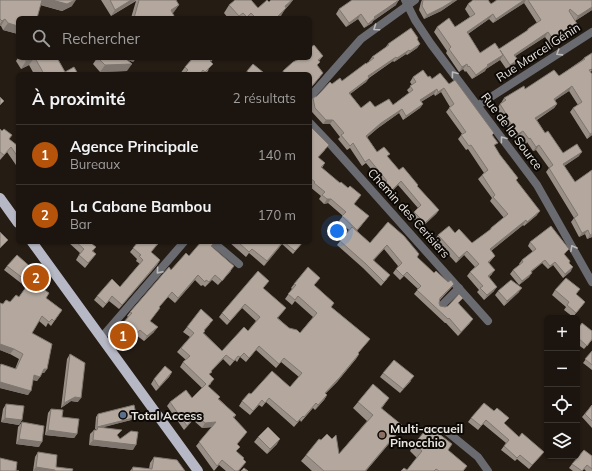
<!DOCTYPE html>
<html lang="fr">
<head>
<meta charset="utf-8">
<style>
	body { margin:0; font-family:Mulish,sans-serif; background:#251e18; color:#f1f3f6 }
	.controls { position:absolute; right:12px; bottom:12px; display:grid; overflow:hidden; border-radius:6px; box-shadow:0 1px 3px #0004 }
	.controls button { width:36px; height:36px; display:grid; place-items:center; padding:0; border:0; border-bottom:1px solid #3a342f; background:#1c150f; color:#f1f3f6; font:20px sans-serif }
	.you { position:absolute; left:337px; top:231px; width:14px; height:14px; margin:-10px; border:3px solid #fff; border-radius:50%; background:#1a73e8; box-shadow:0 0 0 6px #1a73e833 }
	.badge { display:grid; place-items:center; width:26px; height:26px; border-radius:50%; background:#b45309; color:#fff; font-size:13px; font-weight:700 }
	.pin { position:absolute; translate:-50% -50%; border:2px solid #fff; box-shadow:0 1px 4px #0006 }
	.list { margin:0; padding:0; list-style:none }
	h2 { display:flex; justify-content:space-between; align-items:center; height:52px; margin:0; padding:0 16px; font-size:17px }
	h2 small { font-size:13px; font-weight:400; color:#a09f9e }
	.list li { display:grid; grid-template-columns:26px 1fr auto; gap:12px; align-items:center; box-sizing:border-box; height:60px; padding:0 16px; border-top:1px solid #3a342f }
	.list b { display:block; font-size:15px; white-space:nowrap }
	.list p { margin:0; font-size:13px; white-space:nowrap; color:#a09f9e }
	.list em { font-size:13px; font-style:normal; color:#a09f9e }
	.icon { flex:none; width:22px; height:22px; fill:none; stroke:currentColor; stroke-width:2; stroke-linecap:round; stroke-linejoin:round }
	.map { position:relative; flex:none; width:592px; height:471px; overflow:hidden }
	.search { position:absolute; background:#1c150f; box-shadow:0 1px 3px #0004; left:16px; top:16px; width:296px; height:44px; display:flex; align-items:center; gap:10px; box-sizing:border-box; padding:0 14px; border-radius:6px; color:#a09f9e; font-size:15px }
	.panel { position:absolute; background:#1c150f; box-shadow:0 1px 3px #0004; left:16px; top:72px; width:296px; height:172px; border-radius:6px }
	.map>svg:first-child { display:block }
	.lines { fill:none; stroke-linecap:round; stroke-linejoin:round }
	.street { stroke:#696b70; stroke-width:8 }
	.primary { stroke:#b6b8c5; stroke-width:10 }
	.wall { fill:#9b9088; fill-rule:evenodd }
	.shaded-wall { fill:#7e766f }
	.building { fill:#b4a89e; stroke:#7e766f }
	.oneway { stroke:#bebab8 }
	.service-dot { fill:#5c6f8a; stroke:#0b0805; stroke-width:1.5 }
	.education-dot { fill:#8d6e63; stroke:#0b0805; stroke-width:1.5 }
	.labels { text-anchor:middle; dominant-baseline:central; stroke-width:4; stroke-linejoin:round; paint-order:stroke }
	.street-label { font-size:12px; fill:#ebe5df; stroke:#0b0805 }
	.poi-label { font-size:12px; font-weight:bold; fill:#ebe5df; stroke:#0b0805; text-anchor:start }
</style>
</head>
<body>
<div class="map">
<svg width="592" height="471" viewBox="0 0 592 471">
	<rect width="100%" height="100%" fill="#251c14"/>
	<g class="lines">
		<g class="street">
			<path d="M405 0 415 20 431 44 537 185 592 282"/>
			<path d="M310 97 361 39 415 0"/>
			<path d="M477 106 592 32"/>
			<path d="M310 123 332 146 488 321"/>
			<path d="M213 242 239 264"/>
			<path d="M441 306 459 288"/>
			<path d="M101 338 184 242"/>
			<path d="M445 430 478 457 488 471"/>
		</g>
		<g class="primary">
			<path d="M0 198 18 223"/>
			<path d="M32 242 198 471"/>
		</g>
	</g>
	<g class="wall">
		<path d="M0 0 72 6 62 11 40 5 18 18V34L3 30 1 26H0Z"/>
		<path d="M101 0H176L174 12 172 13 175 18H131L136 1 111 16Z"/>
		<path d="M271 0H293L278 18H228L224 13 229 5 258 8 269 2Z"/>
		<path d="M422 0H457L441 11 424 19 419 10 421 2Z"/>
		<path d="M497 0H592V10L575 21 576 31 552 47 545 37 515 56 518 60 514 65 507 70 500 60 486 69 485 71 472 79 466 71 465 72 463 69 459 72 446 53 447 51 434 32 437 27H455L470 17 465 9 468 4H491ZM524 3 537 23 528 29 526 32 499 49 480 53 468 34 489 19 493 23Z"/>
		<path d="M396 5 373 21 372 23 364 28 358 19 346 27 336 14 339 9Z"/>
		<path d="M418 38 417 39 420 44 417 48 407 55 406 54 394 62 393 61 369 78 366 82 350 94 361 108 375 107 393 105 409 93 407 90 412 85 410 82 413 77H428L432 79 449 84 493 135 495 147 500 155 518 178 516 181 537 215 524 226 523 225 491 251 495 256 489 263 492 274 489 277 494 291 484 300 477 292 479 290 467 276 470 272 475 267 464 255 456 263 435 240 438 235 455 233 472 243 489 231 491 228 504 218 490 201 492 198 478 179 484 173 468 149 466 150 458 139 462 134 446 112 450 107 441 92 435 96 434 94 421 102 423 104 420 108 403 120 399 113 378 128 367 137 377 152 387 157 399 170 417 186 439 210 436 214 422 227 411 216 414 212 418 208 398 185 389 194 383 187 384 185 366 163 362 166 350 148 347 150 338 139 340 137 330 124H323L312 112 310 102 313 98 317 96 332 84 342 81 366 64 370 61H369L372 57 385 48 388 44Z"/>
		<path d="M323 56 319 61 320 62 317 65 320 77 310 89V74H281L283 71 299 59V58H310Z"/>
		<path d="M18 58H59L58 59 65 72 78 74H34L29 65 21 69 16 61Z"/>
		<path d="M97 58H136L133 62 126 59 127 71 100 72 93 64Z"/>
		<path d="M193 58H214L211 62 208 71 205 74H180L185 67Z"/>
		<path d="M584 58 592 71 590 72 592 135 587 139 570 112 573 108 578 105 569 91 555 100 557 104 554 108 537 120 545 133 563 153 579 156 564 166 575 182 592 170V237L587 239 585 234 579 237 571 222 574 218 546 172 549 168 536 150 533 151 527 142 526 144 520 135 515 138 504 122 505 121 497 109 500 104 501 103 504 98 525 89 559 76 582 60Z"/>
		<path d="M247 71 264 74H245Z"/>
		<path d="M310 126 325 150 318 158 325 163 322 168 354 204 365 221 357 231 370 243 388 222 419 254 417 257 434 273 448 282 454 284 451 288 440 300 439 303 440 306 445 307 460 303 459 304 470 323 458 336 446 323H445L414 294 418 289 404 276 400 280 393 273 398 266 384 249 374 260 387 279 381 286 363 268 337 245 349 230 339 221 343 216 328 203 324 204 319 199 321 196 310 187 311 186 310 185Z"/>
		<path d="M0 129 9 139 18 146V168L7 152 0 160Z"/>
		<path d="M68 242H94L92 244 96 247 93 251 96 254 85 268 76 260 80 253Z"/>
		<path d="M138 242H160L151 252 160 260 157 265 119 309 109 301 103 308 94 300 97 296 120 287 140 264 136 261 137 259 130 252Z"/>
		<path d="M229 242H280L282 243V242H303L293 254 282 244 264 266 249 253 246 257Z"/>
		<path d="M530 242 566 253 564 254 569 263 571 271 563 278 553 265 548 269 542 263 531 272 529 277 519 285 510 274 513 270 520 265 519 264 522 260 533 252 528 246Z"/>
		<path d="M212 246 231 271 218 285 212 280 205 287 203 285 201 286 195 280 175 303 168 297 159 307 150 321 154 332 144 341 136 335 125 348 117 337 118 330 128 317 127 316 130 312 171 270 189 256Z"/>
		<path d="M7 266 39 286 46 298 62 310 51 326 48 323 46 327 39 321 32 333 47 369 44 373H42L37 381 33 380 28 395 0 388V365L1 364 15 369 19 359 10 354 0 350V303L3 304 6 300 10 302 19 297 26 287 4 270Z"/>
		<path d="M320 278 314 285 334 303 331 307 370 339 358 353 359 354 356 359 337 382 325 394 327 395 324 400 315 410 313 408 301 422 300 420 294 427 266 402 262 407 259 405 250 415 239 406 242 401 251 394 290 387 299 377 281 362 276 368 256 350 246 362 240 357 237 362 235 360 230 366 223 359 211 371 209 375 211 384 208 386 219 399 236 415 234 418 247 432 237 444V452L243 459 246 462 239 471H226L219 465 214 471 196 446 212 427 202 428 193 420 184 430 167 406 170 402 192 398 202 388 180 367 183 362 186 360 177 352 190 337 183 332 187 327 210 324 205 330 204 333 222 351 248 331 256 321 242 308 227 325 219 317 222 313 269 281 263 288 286 308 278 318 289 328 300 333 313 317 295 301 292 305 285 299 292 289 291 288 294 284Z"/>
		<path d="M555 290 576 294 585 302 573 317 564 310 566 307 552 295Z"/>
		<path d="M498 291 519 292 504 306 495 295Z"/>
		<path d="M577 330 592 331V340L584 349 577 344Z"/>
		<path d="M592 351V370L583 363Z"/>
		<path d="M70 354 78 402 71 401 61 408 67 359Z"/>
		<path d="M172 372 169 377 156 391 151 384 154 379Z"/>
		<path d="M383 373 411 381 400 393 380 377Z"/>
		<path d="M389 398 382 408 398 433 366 471H312L301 461 306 455 339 454 367 421 353 408 358 402Z"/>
		<path d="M6 404 22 420 19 425 1 422 3 409Z"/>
		<path d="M592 405V428L582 417Z"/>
		<path d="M51 409 62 417 77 434 74 438 45 435 48 413Z"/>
		<path d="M98 414H136L131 420 103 427 117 436 133 450 89 445 90 434 94 430H96V429H95L96 417Z"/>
		<path d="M471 418 504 424 519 437 544 452 529 469 517 459 515 461 501 450 506 443 483 424 478 430 468 422Z"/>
		<path d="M22 422 39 447 16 444 18 427Z"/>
		<path d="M258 437 277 444 267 454 254 442Z"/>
		<path d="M414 444 448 450 464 471H401L407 470 417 458 410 451Z"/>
		<path d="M38 452 56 467 72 471H33L35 457Z"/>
		<path d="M592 456V471H586L584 469 582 471H573L569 468 572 464Z"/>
		<path d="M154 457 185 471H130L133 467 149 469 150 463Z"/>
	</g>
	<g class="shaded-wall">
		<path d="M40 0H76L72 6 62 11 38 4Z"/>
		<path d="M131 0H136L111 16 115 10Z"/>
		<path d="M292 0H293L290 4 285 9 281 16 278 18H276L281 13 285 6Z"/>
		<path d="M399 0 396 5 373 21 372 23 364 28 368 24 374 17Z"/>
		<path d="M454 0H457L441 11 424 19 427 15Z"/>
		<path d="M524 0H526L524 3 493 23 496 19Z"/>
		<path d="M179 5 174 12 166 17 171 10Z"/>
		<path d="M592 7V10L575 21 578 16Z"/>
		<path d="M361 14 358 19 346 27 349 23Z"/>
		<path d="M493 14 489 19 463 37 467 32Z"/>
		<path d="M5 19 1 26H0V24L2 21Z"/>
		<path d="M8 23 18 26V34L3 30Z"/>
		<path d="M579 27 576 31 552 47 555 42Z"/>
		<path d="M548 32 545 37 511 59 514 55Z"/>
		<path d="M420 44 417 48 407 55 410 51Z"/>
		<path d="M409 50 406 54 394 62 397 58Z"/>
		<path d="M503 55 500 60 486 69 485 71 472 79 476 75 487 65Z"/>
		<path d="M396 57 393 61 365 80 368 76Z"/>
		<path d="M32 58H34L29 65 21 69 26 61Z"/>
		<path d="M124 58H136L133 62Z"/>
		<path d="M518 60 514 65 507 70 510 65Z"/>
		<path d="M132 64 127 71 100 72 105 65Z"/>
		<path d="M467 64 463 69 459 72 462 67Z"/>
		<path d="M369 78 366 82 346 97 349 93Z"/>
		<path d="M572 86 569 91 551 103 554 99Z"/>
		<path d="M444 88 441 92 435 96 438 92Z"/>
		<path d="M437 89 434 94 417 104 420 100Z"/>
		<path d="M423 104 420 108 403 120 406 116Z"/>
		<path d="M557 104 554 108 532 122 535 118Z"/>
		<path d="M402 109 399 113 378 128 363 141 366 136 381 123Z"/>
		<path d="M326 120H333L330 124H323Z"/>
		<path d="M523 131 520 135 515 138 518 134Z"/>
		<path d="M592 133V135L587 139 590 134Z"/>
		<path d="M539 145 536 150 533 151 536 147Z"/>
		<path d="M582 152 579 156 560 169 563 164Z"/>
		<path d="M401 181 398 185 389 194 392 190Z"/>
		<path d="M327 199H331L328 203 324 204Z"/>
		<path d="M439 210 436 214 422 227 425 223Z"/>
		<path d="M540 211 537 215 524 226 527 222Z"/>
		<path d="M526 220 523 225 487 254 490 249Z"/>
		<path d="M588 230 585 234 579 237 582 233Z"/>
		<path d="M592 234V237L587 239 590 235Z"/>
		<path d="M282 243 279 248 264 266 267 261Z"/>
		<path d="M387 245 384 249 370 264 373 260Z"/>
		<path d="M467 251 464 255 456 263 459 258Z"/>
		<path d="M160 260 157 265 119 309 122 305Z"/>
		<path d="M545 260 542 263 528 275 531 271Z"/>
		<path d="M555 262 553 265 548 269 550 266Z"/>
		<path d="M573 267 571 271 563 278 565 274Z"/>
		<path d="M495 270 492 274 485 281 488 276Z"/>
		<path d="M532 273 529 277 519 285 522 281Z"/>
		<path d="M198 275 195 280 175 303 178 298Z"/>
		<path d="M454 284 451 288 437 302 440 298Z"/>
		<path d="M497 287 494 291 484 300 487 295Z"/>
		<path d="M522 288 519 292 504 306 507 301Z"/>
		<path d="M245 304 242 308 227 325 230 321Z"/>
		<path d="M473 319 470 323 458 336 461 332Z"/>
		<path d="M158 327 154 332 144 341 147 336Z"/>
		<path d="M0 344 14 349 10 354 0 350Z"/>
		<path d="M359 354 337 382 321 398 325 393Z"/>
		<path d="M226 355 223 359 208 375 211 371Z"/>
		<path d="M44 369H47L44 373H41Z"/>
		<path d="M172 372 169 377 156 391 159 387Z"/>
		<path d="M34 375 40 377 37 381 31 379Z"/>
		<path d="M0 382 31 391 28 395 0 388Z"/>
		<path d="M327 395 324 400 315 410 318 405Z"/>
		<path d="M75 397 81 398 78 402 71 401 61 408 64 403Z"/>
		<path d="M136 414 131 420 97 429 98 427 96 429H95L97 427Z"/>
		<path d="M196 415 193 420 184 430 187 426Z"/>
		<path d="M5 418 22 420 19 425 1 422Z"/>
		<path d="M216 422 213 427 202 428 205 423Z"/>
		<path d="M403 426 398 433 366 471H365Z"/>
		<path d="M48 430 77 434 74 438 45 435Z"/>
		<path d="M19 439 42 442 39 447 16 444Z"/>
		<path d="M280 439 277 444 267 454 270 449Z"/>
		<path d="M93 440 136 445 133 450 89 445Z"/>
		<path d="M36 467 55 470 54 471H33Z"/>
	</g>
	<g class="building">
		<path d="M0 0H42L37 18H18V26L8 23 5 19 2 21 0 19Z"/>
		<path d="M52 0H75L67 4Z"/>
		<path d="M110 0H131L115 10Z"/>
		<path d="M139 0H176L179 5 171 10 175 18H134Z"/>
		<path d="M235 0H251L258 8 267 0 269 2 271 0H292L285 6 286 8 276 18 274 16 272 18H256L251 13 247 17 243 13 239 16 229 5Z"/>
		<path d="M352 0H399L374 17 375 18 368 24 361 14 349 23 339 9Z"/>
		<path d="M423 0H454L443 7 427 15 422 6Z"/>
		<path d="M473 0H488L491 4 497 0H524L496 19 493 14 467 32 480 53 495 43 499 49 528 30V29L541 20 528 0H592V7L578 16 570 9 569 11 579 27 555 42 548 32 514 55 518 60 510 65 500 50 503 55 487 65 488 66 476 75 469 66 468 67 467 64 462 67 449 49 451 47 437 27 449 18 455 27 475 14 468 4Z"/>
		<path d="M411 28 418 38 417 39 420 44 410 51 409 50 397 58 396 57 368 76 369 78 349 93 361 108 370 101 375 107 389 99 393 105 413 90 410 86 416 82 413 77 423 70 428 77 430 76 432 79 440 73 449 84 455 80 494 133 492 135 498 143 494 145 500 155 518 178 516 180 540 211 527 222 526 220 490 249 495 256 488 262 495 270 488 276 497 287 487 295 480 288 483 286 470 272 479 264 467 251 459 258 438 235 449 226 455 233 459 229 472 243 491 229V228L508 214 493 197 495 195 482 175 488 170 471 145 469 146 461 135 466 132 449 108 454 104 444 88 438 92 437 89 420 100 423 104 406 116 402 109 381 123 366 136 377 152 384 147 390 154 387 156 399 170 403 167 418 185 417 186 439 210 425 223 414 212 421 205 401 181 392 190 386 182 387 181 369 159 365 162 353 143 350 146 341 135 344 133 333 120H326L315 108 313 98 317 96 330 82 332 84 340 78 342 81 366 63V64L374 58 372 57 389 45 388 44Z"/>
		<path d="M314 45 323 56 318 60 320 62 317 65 323 73 312 86 311 82 310 83V74H286L283 71 293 62 301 58H310V48Z"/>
		<path d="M592 53V69L589 70 592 74V133L590 134 573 108 582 102 572 86 554 99 557 104 535 118 545 133 548 131 563 153 577 144 582 152 563 164 575 182 592 170V234L590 235 588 230 582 233 574 218 578 215 549 168 553 165 539 145 536 147 530 138 529 139 523 131 518 134 507 118 508 117 500 104 506 100 504 98 524 86 525 89 554 70 559 76 585 59 584 58Z"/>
		<path d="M24 58H32L26 61Z"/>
		<path d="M35 58H57L65 72 74 67 78 74H43H44Z"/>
		<path d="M98 58H125L132 64 105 65Z"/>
		<path d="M193 58H213L210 61 213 64 205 72 203 70 200 74H184L188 70 185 67Z"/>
		<path d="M253 64 264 73V74H250L247 71Z"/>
		<path d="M0 97 4 101 0 105Z"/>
		<path d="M310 126 329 145 318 157 325 163 321 167 340 183 341 182 348 188 350 186 361 195 354 204 369 216 357 230 342 216 346 212 331 199H327L322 195 325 192 314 183 315 182 310 178Z"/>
		<path d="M0 129 2 131 4 129 12 135 9 139 18 146V157L11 147 4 155 0 152Z"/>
		<path d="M388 222 404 236 419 254 417 257 434 273 436 271 448 282 451 280 454 284 440 298 439 303 440 306 445 307 448 306 459 294 463 298 458 303 473 319 461 332 449 318 448 319 417 290 421 286 407 272 403 276 396 269 402 263 387 245 373 260 390 275 384 282 366 264 340 241 352 227 370 243Z"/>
		<path d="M551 226 569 249 564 254 570 261 569 263 573 267 565 274 555 262 550 266 545 260 531 271 532 273 522 281 513 270 523 262 522 260 536 249 530 242Z"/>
		<path d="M0 232 8 240 0 248Z"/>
		<path d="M76 242H93L92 244 96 247 92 251 96 254 88 263 79 255 84 249Z"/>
		<path d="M138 242H159L151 252 160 260 122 305 112 296 106 304 97 296 112 279 120 287 143 260 139 256 141 255 133 248Z"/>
		<path d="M201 242H214V243L211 246 234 266 222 281 215 275 209 282 206 280 205 282 198 275 178 298 172 292 159 307 160 308 150 321 158 327 147 336 140 330 128 343 120 332 121 325 132 313 130 312 169 267 171 270 186 253 189 256Z"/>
		<path d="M238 242H280L282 243 267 261 252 249 249 252Z"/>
		<path d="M284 242H303L295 251Z"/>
		<path d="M17 255 34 270 38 264 46 275 39 286 49 293 46 298 62 310 54 321 52 319 49 322 42 316 32 333 52 344 47 369H44L40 377 34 375 31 391 0 382V367L1 364 16 369 23 354 14 349 0 344V303L3 304 6 300 10 302 16 295 19 297 29 283 7 266Z"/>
		<path d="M308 267 320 278 314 285 334 303 331 307 370 339 358 353 359 354 340 377 325 393 327 395 318 405 316 403 304 417 303 416 297 422 269 398 265 403 262 400 253 411 242 401 249 393 251 394 272 371 290 387 302 373 284 358 279 364 259 346 249 358 244 353 240 357 238 356 234 361 226 355 211 371 212 372 209 374 214 379 208 386 220 397 218 399 236 415 233 417 247 432 237 444 240 447 236 451 244 458 243 459 246 462 238 471H235L222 460 217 466 199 442 216 422 205 423 196 415 187 426 170 402 186 390 192 398 206 384 183 362 190 356 181 348 194 333 187 327 201 309 213 320 204 330 205 331 203 333 222 351 244 327 248 331 260 317 245 304 230 321 222 313 258 271 269 281 263 288 286 308 277 318 289 328 297 330 300 333 317 313 298 296 295 300 288 294 296 285 294 284Z"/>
		<path d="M566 278 580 289 576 294 585 302 576 313 567 305 569 302 555 290Z"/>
		<path d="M511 280 522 288 507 301 498 291Z"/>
		<path d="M582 323 592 331V339L587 346 577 337V330Z"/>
		<path d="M592 351V365L585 359Z"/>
		<path d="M70 354 85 363 81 398 75 397 64 403Z"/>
		<path d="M394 360 414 376 403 389 383 373Z"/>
		<path d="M165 366 172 372 159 387 154 379Z"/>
		<path d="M373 384 389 398 381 408 403 426 365 471H324L306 455 319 439 321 440 327 434 332 439 336 435 339 454 373 415 358 402Z"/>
		<path d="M484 403 494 411 497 408 509 418 504 423 519 437 522 433 544 452 532 465 520 455 517 458 504 446 509 440 486 420 481 426 471 418Z"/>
		<path d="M6 404 24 406 22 420 5 418Z"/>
		<path d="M134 405 136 414 133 418 97 427 98 414Z"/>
		<path d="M592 405V421L585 414Z"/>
		<path d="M51 409 63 410 62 417 79 419 77 434 48 430Z"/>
		<path d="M22 422 44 426 42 442 19 439Z"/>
		<path d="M429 426 452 444 448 450 467 466 463 471H439L436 469 434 471H401L404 468 407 470 422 451 414 444Z"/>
		<path d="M98 427 122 430 117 435 120 439 131 431 138 432 136 445 93 440 94 430H97Z"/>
		<path d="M268 427 280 439 270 449 258 437Z"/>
		<path d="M584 450 592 456V469L587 465 582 471 572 464Z"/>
		<path d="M38 452 57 455 56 467 73 469 72 471H55V470L36 467Z"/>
		<path d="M154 457 177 460 185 471H132L133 467 152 469Z"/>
		<path d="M0 458 17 462 16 471H19H0Z"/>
		<path d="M244 468 248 471H241Z"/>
	</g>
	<defs><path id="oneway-chevron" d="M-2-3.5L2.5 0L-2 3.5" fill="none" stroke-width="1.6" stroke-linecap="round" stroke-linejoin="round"/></defs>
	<g class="oneway">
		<use href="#oneway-chevron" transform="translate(376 28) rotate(145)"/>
		<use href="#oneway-chevron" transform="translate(559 53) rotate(148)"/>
		<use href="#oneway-chevron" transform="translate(454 74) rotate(-127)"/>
		<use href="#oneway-chevron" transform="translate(503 139) rotate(-127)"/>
		<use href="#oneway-chevron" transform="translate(573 248) rotate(-119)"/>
		<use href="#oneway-chevron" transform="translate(159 271) rotate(131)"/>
	</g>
	<circle class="service-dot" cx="123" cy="415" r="4"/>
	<circle class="education-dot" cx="382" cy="435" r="4"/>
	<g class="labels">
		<g class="street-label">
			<text transform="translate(538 52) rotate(-33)">Rue Marcel Génin</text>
			<text transform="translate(512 131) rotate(53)">Rue de la Source</text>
			<text transform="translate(409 213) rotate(48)">Chemin des Cerisiers</text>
		</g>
		<g class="poi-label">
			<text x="131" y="415">Total Access</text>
			<text x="390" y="428">Multi-accueil<tspan x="390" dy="14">Pinocchio</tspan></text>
		</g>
	</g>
</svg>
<div class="controls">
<button>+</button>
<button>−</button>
<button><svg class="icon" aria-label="locate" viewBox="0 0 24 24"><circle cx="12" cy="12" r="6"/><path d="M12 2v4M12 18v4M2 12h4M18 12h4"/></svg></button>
<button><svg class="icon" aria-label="layers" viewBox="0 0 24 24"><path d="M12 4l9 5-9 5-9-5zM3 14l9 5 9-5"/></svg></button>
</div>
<div class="you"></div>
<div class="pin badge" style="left:123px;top:336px">1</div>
<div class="pin badge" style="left:36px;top:278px">2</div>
<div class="search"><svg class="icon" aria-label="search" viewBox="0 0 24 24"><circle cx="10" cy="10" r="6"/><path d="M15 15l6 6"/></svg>Rechercher</div>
<section class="panel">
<h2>À proximité<small>2 résultats</small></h2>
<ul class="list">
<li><span class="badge">1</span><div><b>Agence Principale</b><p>Bureaux</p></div><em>140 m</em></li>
<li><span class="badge">2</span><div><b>La Cabane Bambou</b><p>Bar</p></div><em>170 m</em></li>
</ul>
</section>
</div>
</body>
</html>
